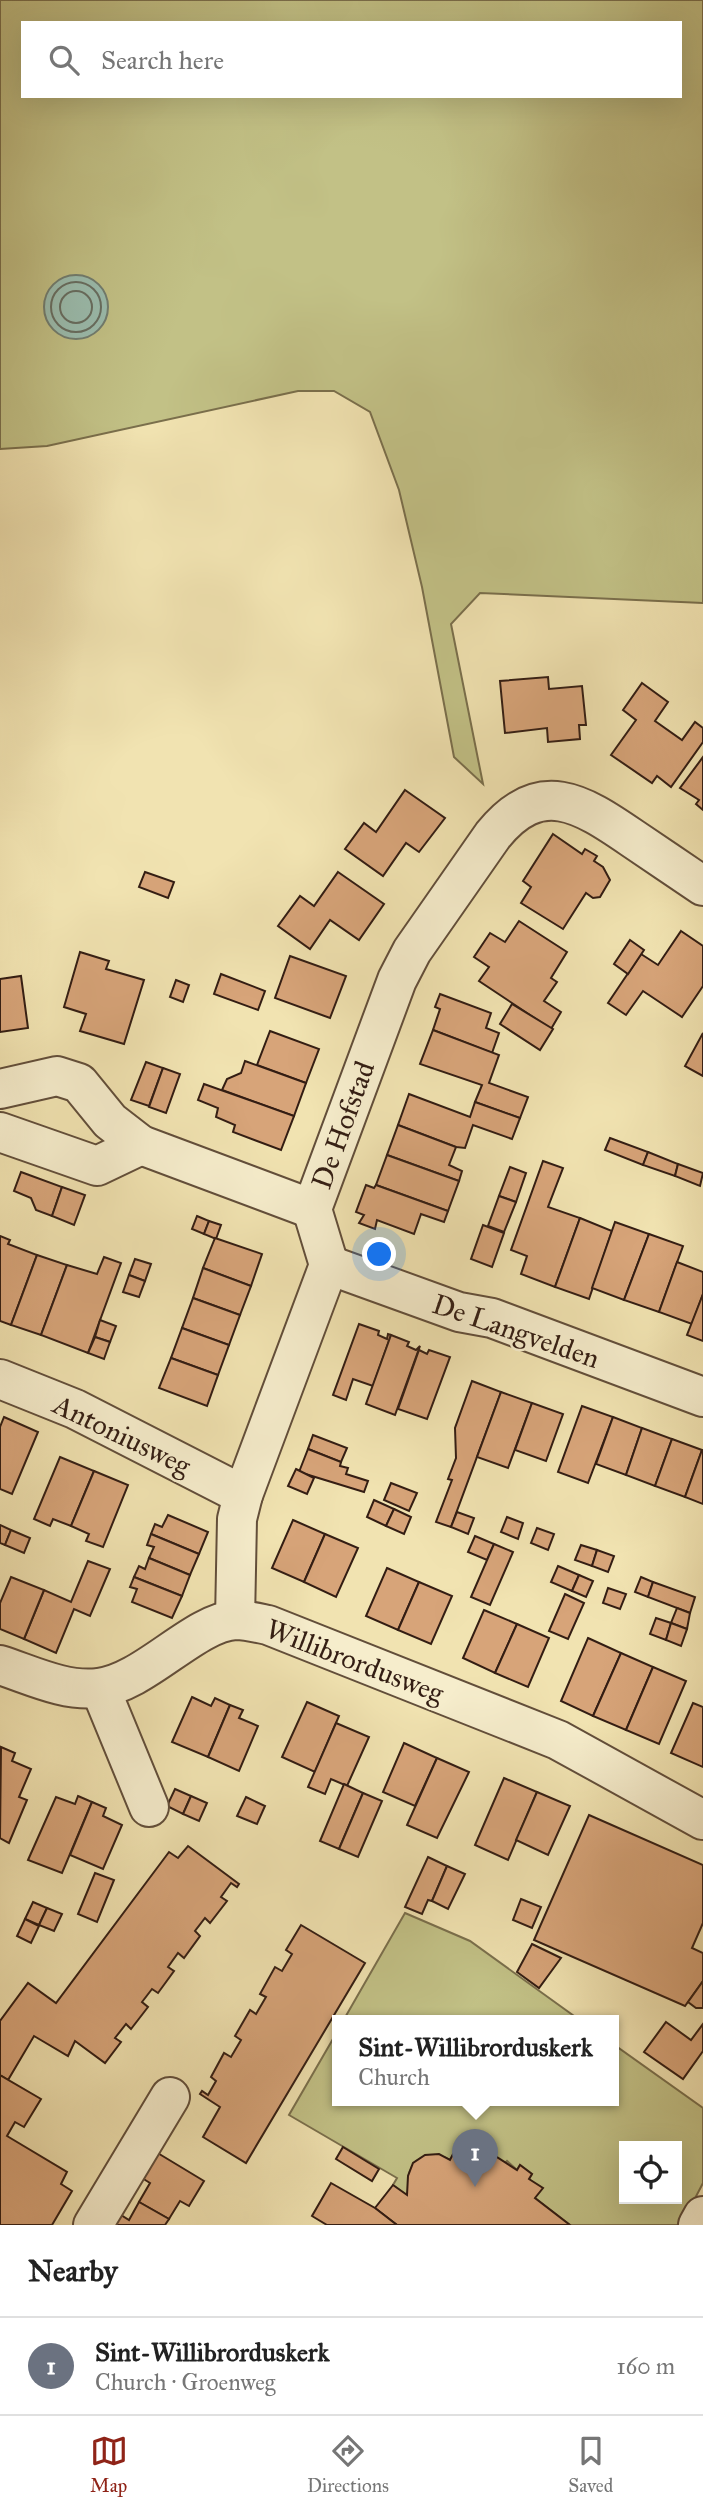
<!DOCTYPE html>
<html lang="en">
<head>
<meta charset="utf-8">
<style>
	body { margin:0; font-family:"IM FELL Great Primer",serif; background:#f2f2f2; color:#222 }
	.controls { position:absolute; right:21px; bottom:21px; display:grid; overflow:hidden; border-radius:0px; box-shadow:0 7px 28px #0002 }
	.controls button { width:63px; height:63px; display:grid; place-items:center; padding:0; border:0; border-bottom:2px solid #e0e0e0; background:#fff; color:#222; font:35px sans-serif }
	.you { position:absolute; left:380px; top:1255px; width:24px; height:24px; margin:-18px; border:5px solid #fff; border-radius:50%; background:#1a73e8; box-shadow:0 0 0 10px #1a73e833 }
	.badge { display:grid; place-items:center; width:46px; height:46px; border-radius:50%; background:#8f2418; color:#fff; font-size:23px; font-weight:700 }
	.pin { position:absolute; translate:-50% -58px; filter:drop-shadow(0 2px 4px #0008) }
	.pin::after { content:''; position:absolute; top:37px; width:24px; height:21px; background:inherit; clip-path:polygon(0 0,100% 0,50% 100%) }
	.popup { position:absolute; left:332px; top:2015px; width:287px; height:91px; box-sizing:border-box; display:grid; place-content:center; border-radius:0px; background:#fff; filter:drop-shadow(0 2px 5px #0005); font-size:23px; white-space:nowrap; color:#767676 }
	.popup b { font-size:26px; color:#222 }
	.popup::after { content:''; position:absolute; left:50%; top:100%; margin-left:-14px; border:14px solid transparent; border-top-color:#fff }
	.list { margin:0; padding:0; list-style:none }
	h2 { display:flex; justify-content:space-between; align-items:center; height:91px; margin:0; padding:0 28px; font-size:30px }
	h2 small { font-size:23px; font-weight:400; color:#767676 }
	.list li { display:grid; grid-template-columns:46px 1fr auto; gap:21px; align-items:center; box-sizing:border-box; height:98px; padding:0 28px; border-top:2px solid #e0e0e0 }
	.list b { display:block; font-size:26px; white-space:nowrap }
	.list p { margin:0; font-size:23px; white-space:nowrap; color:#767676 }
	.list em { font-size:23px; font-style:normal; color:#767676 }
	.icon { flex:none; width:38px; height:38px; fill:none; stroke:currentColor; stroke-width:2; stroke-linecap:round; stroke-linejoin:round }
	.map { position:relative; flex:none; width:703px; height:2225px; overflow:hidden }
	.search { position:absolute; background:#fff; box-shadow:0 7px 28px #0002; left:21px; right:21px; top:21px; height:77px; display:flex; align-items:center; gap:18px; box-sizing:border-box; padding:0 24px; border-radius:0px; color:#767676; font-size:26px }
	.sheet { height:189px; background:#fff }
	nav { display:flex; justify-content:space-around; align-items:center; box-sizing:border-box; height:98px; border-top:2px solid #e0e0e0; background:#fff; font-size:19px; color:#767676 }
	nav a { display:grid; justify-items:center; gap:4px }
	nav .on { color:#8f2418 }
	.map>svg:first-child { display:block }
	.green { fill:#c2c186; stroke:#7a6f4c; stroke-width:2; fill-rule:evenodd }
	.water { fill:#9bbeb0; stroke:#717e71; stroke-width:2 }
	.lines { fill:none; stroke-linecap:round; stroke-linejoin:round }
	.shore { stroke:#676e62; stroke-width:2 }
	.building { fill:#d7a479; stroke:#331d13; stroke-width:2 }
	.minor-casing { stroke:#624e3a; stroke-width:42 }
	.minor { stroke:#f6edcc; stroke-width:38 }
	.labels { text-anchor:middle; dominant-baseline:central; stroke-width:5; stroke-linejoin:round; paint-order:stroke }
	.street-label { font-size:28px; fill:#331d13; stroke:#f6edcc }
</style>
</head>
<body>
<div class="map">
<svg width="703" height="2225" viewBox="0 0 703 2225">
	<rect width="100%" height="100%" fill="#f1e3b1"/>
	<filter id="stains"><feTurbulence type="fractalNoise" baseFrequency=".00286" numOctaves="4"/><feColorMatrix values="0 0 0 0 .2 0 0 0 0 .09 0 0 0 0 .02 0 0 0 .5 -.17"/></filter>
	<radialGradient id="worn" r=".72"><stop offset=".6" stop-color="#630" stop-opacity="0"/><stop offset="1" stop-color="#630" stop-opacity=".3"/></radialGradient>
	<g class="green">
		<path d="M0 0H703V603L480 593 451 624 483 784 454 757 422 587 399 490 370 412 334 391H298L47 446 0 449ZM23 23H680V96H23Z"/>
		<path d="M405 1913 470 1941 581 2021H343Z"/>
		<path d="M337 2032V2101H613V2044L703 2108V2183L681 2225H570L535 2198 529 2179 532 2174 520 2165 517 2170 507 2161 505 2163 484 2153 473 2155 468 2167 453 2155 450 2160C434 2151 415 2154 409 2173 407 2181 410 2188 407 2195L393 2185 397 2178 289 2115ZM624 2146H677V2199H624Z"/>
	</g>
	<circle class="water" cx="76" cy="307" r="32"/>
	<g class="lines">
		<g class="shore">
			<circle cx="76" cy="307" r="25"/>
			<circle cx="76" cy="307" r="16"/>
		</g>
	</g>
	<g class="building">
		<path d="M548 677 549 689 582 686 586 725H579L580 739 548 742 547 728 505 733 500 681Z"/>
		<path d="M642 683 668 702 655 721 682 740 695 722 703 728V742L671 787 657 776 652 783 611 755 636 720 623 710Z"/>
		<path d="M703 757V810L696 804 699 800 680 788Z"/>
		<path d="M405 790 445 818 419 852 406 843 383 876 345 849 364 823 376 832Z"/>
		<path d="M553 834 582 854 585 849 597 856 594 861 603 867 610 880 600 897 593 898 586 893 563 929 521 903 531 887 523 881Z"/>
		<path d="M145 872 174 882 168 898 139 887Z"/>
		<path d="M338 872 384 904 359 940 330 920 310 949 278 926 300 896 314 906Z"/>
		<path d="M519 921 567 952 551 978 557 982 544 1001 561 1012 551 1029 479 981 489 967 474 957 490 933 505 942Z"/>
		<path d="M681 931 703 946V986L682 1017 643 991 626 1015 608 1003 641 954 658 965Z"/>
		<path d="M630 940 644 950 628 974 614 964Z"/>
		<path d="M80 952 109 961 106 969 144 980 124 1044 80 1031 86 1014 64 1007Z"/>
		<path d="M290 956 346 976 330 1018 275 998Z"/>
		<path d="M221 974 265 991 258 1010 214 994Z"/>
		<path d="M21 976 28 1028 0 1032V979Z"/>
		<path d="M176 980 189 985 183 1002 170 997Z"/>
		<path d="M440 994 491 1013 486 1028 499 1033 492 1053 433 1030 440 1009 435 1007Z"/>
		<path d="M512 1004 553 1029 540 1050 500 1024Z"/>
		<path d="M433 1030 499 1055 489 1083 528 1097 520 1118 475 1102 482 1085 420 1064Z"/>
		<path d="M270 1031 319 1049 306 1083 257 1065Z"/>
		<path d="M703 1033V1076L685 1066Z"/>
		<path d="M245 1061 306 1083 294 1116 222 1090 227 1079 241 1073Z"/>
		<path d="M146 1062 163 1068 149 1106 131 1100Z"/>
		<path d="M163 1068 180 1074 166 1113 149 1107Z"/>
		<path d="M204 1084 294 1116 281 1150 233 1132 235 1125 216 1117 218 1108 198 1100Z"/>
		<path d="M409 1094 470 1117 475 1102 520 1118 512 1139 473 1125 465 1148 456 1147 398 1125Z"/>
		<path d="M398 1125 456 1147 449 1165 462 1171 459 1181 387 1155Z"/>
		<path d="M610 1138 648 1152 643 1165 605 1150Z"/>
		<path d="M648 1152 678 1164 675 1176 643 1165Z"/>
		<path d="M387 1155 459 1181 448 1211 376 1185Z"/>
		<path d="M543 1161 563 1168 548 1207 580 1218 555 1287 521 1274 527 1256 511 1250Z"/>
		<path d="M678 1164 703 1173 700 1186 675 1176Z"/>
		<path d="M510 1167 526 1173 516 1202 499 1196Z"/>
		<path d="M21 1172 62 1187 52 1216 36 1210 31 1198 14 1191Z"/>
		<path d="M366 1185 374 1188 376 1185 448 1211 444 1222 421 1214 414 1234 377 1220 375 1229 359 1223 364 1215 356 1212Z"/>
		<path d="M62 1187 85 1195 74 1225 52 1216Z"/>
		<path d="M499 1196 516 1202 504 1232 488 1226Z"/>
		<path d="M197 1216 209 1221 204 1234 192 1229Z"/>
		<path d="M580 1218 612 1231 589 1299 555 1287Z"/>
		<path d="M209 1221 221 1225 216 1239 204 1234Z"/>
		<path d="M615 1222 649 1234 624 1300 592 1288Z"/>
		<path d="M483 1225 504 1233 492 1267 471 1259Z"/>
		<path d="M649 1234 683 1246 659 1312 624 1300Z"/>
		<path d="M0 1236 10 1240 8 1244 37 1255 11 1325 0 1321Z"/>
		<path d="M215 1238 262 1254 251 1286 203 1268Z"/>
		<path d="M37 1255 67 1265 41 1335 11 1325Z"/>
		<path d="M104 1257 121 1263 88 1353 41 1335 67 1265 97 1274Z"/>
		<path d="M135 1259 151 1264 145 1281 129 1275Z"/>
		<path d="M677 1262 703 1272V1294L692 1324 659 1312Z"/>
		<path d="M203 1268 251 1286 240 1315 193 1298Z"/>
		<path d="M129 1275 145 1281 139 1297 123 1292Z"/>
		<path d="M703 1294V1341L687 1335Z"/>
		<path d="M193 1298 240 1315 229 1345 182 1328Z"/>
		<path d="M100 1320 116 1326 110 1342 95 1337Z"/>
		<path d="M359 1324 379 1331 378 1335 387 1339 388 1334 391 1335 373 1386 353 1379 346 1400 333 1395Z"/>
		<path d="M182 1328 229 1345 218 1375 171 1358Z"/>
		<path d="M391 1335 409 1342 407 1346 416 1350 420 1346 395 1415 366 1404Z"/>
		<path d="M95 1337 110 1342 104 1359 88 1353Z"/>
		<path d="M419 1350 427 1354 429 1350 450 1357 427 1419 398 1409Z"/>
		<path d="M171 1358 218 1375 207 1406 159 1388Z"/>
		<path d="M472 1381 501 1392 451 1527 436 1522 452 1480 448 1479 456 1458 455 1428Z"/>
		<path d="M501 1392 532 1403 508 1468 477 1457Z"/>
		<path d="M532 1403 563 1414 546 1461 515 1450Z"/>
		<path d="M582 1406 613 1417 588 1483 558 1472Z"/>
		<path d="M4 1417 38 1432 12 1494 0 1489V1427Z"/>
		<path d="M613 1417 642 1428 626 1475 596 1464Z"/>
		<path d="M642 1428 672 1439 655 1486 626 1475Z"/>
		<path d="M313 1435 347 1448 341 1462 308 1449Z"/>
		<path d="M672 1439 702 1450 685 1497 655 1486Z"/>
		<path d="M308 1449 341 1462 340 1466 348 1468 346 1474 368 1481 364 1492 299 1472Z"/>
		<path d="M702 1450H703V1504L685 1497Z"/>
		<path d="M60 1457 94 1471 71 1526 53 1519 50 1526 34 1519Z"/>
		<path d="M296 1469 314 1478 307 1494 288 1486Z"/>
		<path d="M94 1471 128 1485 103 1547 86 1541 89 1534 71 1526Z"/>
		<path d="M391 1483 417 1493 409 1511 384 1500Z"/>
		<path d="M374 1500 394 1509 386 1526 367 1517Z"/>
		<path d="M394 1509 411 1517 404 1534 386 1526Z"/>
		<path d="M457 1512 474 1518 468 1534 451 1527Z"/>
		<path d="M168 1515 208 1532 199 1554 151 1534 155 1524 162 1527Z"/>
		<path d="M507 1517 523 1523 518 1539 501 1532Z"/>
		<path d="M293 1520 325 1534 304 1582 272 1568Z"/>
		<path d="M0 1525 11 1530 5 1545 0 1543Z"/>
		<path d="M537 1528 554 1534 548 1550 531 1543Z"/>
		<path d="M11 1530 30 1538 24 1553 5 1545Z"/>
		<path d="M151 1534 199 1554 190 1575 149 1558 154 1547 147 1545Z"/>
		<path d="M325 1534 358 1548 336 1597 304 1582Z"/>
		<path d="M475 1536 494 1544 487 1560 468 1552Z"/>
		<path d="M494 1544 513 1552 490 1605 471 1597Z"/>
		<path d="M581 1545 597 1550 592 1566 575 1560Z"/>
		<path d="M597 1550 614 1556 608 1572 592 1566Z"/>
		<path d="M149 1558 190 1575 182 1596 134 1577 139 1566 145 1569Z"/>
		<path d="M88 1561 110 1569 90 1616 74 1609 56 1653 24 1639 44 1590 71 1602Z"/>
		<path d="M558 1566 579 1575 572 1591 551 1582Z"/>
		<path d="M387 1568 419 1582 398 1630 366 1616Z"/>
		<path d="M579 1575 593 1581 586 1597 572 1591Z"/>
		<path d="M11 1577 44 1590 24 1639 0 1629V1603Z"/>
		<path d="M134 1577 182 1596 172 1618 132 1602 137 1589 130 1587Z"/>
		<path d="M641 1577 653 1582 648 1597 635 1592Z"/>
		<path d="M419 1582 452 1596 431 1644 398 1630Z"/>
		<path d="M653 1582 695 1597 690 1613 648 1597Z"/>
		<path d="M608 1588 626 1594 620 1609 603 1603Z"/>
		<path d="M565 1594 584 1603 568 1639 549 1631Z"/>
		<path d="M677 1608 690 1613 687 1629 671 1623Z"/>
		<path d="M484 1610 517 1624 495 1673 463 1658Z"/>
		<path d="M656 1618 671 1623 666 1640 650 1634Z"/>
		<path d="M671 1623 687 1629 681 1646 666 1640Z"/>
		<path d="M517 1624 549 1638 528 1687 495 1673Z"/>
		<path d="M588 1638 621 1653 593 1716 561 1701Z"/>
		<path d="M621 1653 653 1667 626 1730 593 1716Z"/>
		<path d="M653 1667 686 1681 659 1744 626 1730Z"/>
		<path d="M192 1697 211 1706 215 1698 230 1705 208 1757 172 1742Z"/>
		<path d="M307 1702 339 1716 315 1772 282 1757Z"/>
		<path d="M693 1703 703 1707V1767L671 1753Z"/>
		<path d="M230 1705 243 1710 239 1718 258 1726 239 1771 208 1757Z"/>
		<path d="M336 1723 369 1737 347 1786 331 1779 325 1794 308 1787Z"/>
		<path d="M404 1743 437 1758 415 1806 383 1792Z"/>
		<path d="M1 1747 15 1753 12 1761 31 1769 19 1797 27 1800 9 1843 0 1838Z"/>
		<path d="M437 1758 469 1772 437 1838 407 1825Z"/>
		<path d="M504 1778 537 1792 508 1860 475 1845Z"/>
		<path d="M344 1784 363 1793 339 1849 320 1841Z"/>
		<path d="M175 1789 191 1796 183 1814 167 1806Z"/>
		<path d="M537 1792 570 1806 548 1855 516 1840Z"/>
		<path d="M363 1793 382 1801 358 1857 339 1849Z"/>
		<path d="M78 1796 92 1802 62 1873 28 1860 56 1797 75 1804Z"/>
		<path d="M191 1796 207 1803 199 1821 183 1814Z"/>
		<path d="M246 1797 265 1806 257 1824 237 1816Z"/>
		<path d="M92 1802 106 1808 103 1816 122 1825 103 1869 70 1855Z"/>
		<path d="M589 1815 703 1865V1923L692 1948 703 1953V1981L685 2006 534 1940Z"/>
		<path d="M188 1846 239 1884 237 1887 231 1883 221 1897 227 1901 210 1923 205 1918 195 1931 200 1936 184 1958 178 1953 168 1967 174 1971 158 1993 152 1989 142 2002 148 2007 131 2029 126 2024 115 2038 121 2042 105 2063 75 2041 68 2056 34 2036 8 2080 0 2075V2021L28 1983 56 2003 169 1852 178 1858Z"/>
		<path d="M428 1857 447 1866 432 1901 428 1900 422 1914 405 1907Z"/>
		<path d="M447 1866 465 1874 448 1909 432 1901Z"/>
		<path d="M95 1873 114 1880 97 1922 78 1914Z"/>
		<path d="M521 1899 541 1907 532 1928 513 1920Z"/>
		<path d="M33 1902 47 1908 39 1925 25 1919Z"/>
		<path d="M47 1908 62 1914 54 1931 39 1925Z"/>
		<path d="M25 1919 39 1926 31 1943 17 1936Z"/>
		<path d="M301 1925 365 1963 246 2163 203 2137 220 2107 200 2094 202 2091 208 2095 216 2081 211 2077 224 2053 231 2057 241 2040 235 2036 250 2010 256 2014 266 1997 260 1994 275 1967 282 1971 292 1954 286 1950Z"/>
		<path d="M532 1944 561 1958 539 1988 517 1972Z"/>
		<path d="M703 1981V2008H696L688 2002Z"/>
		<path d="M666 2022 691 2040 703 2024V2051L683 2079 644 2052Z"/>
		<path d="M0 2075 41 2099 24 2127 15 2122 7 2136 67 2172 61 2184 72 2191 52 2225H0Z"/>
		<path d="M343 2147 379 2169 372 2181 336 2159Z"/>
		<path d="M486 2150 517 2170 520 2165 532 2174 529 2179 543 2188 535 2198 570 2225H397L375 2208 393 2185 407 2195 408 2176 413 2163 425 2155 439 2154 450 2160 453 2154 468 2167 473 2155Z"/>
		<path d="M156 2152 204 2181 189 2206 180 2201 169 2219 139 2202 150 2183 142 2178Z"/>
		<path d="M331 2183 375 2208 397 2225H327L312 2216Z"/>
		<path d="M139 2202 169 2219 165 2225H112L121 2215 129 2220Z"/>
	</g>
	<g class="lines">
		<g class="minor-casing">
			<g id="minor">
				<path d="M0 1089 57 1076 79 1083 110 1121 141 1145 312 1209"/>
				<path d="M0 1132 97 1166 141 1145"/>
				<path d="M329 1265 459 1312 492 1318 703 1397"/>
				<path d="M0 1379 75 1409 243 1495"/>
				<path d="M235 1620 237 1519 243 1495 329 1265 312 1209 397 980 412 951 493 835C540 777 581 803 632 838 656 854 679 870 703 886"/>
				<path d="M0 1665C31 1675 65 1692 98 1688 145 1683 194 1622 236 1620 246 1620 258 1623 268 1625L558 1740 703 1820"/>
				<path d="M100 1688 149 1807"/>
				<path d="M93 2225 170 2097"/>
				<path d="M698 2225 703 2216"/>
			</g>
		</g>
		<use href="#minor" class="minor"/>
	</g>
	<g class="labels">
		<g class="street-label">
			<text transform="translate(343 1125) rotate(-70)">De Hofstad</text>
			<text transform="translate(516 1331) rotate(19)">De Langvelden</text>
			<text transform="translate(122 1435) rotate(26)">Antoniusweg</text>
			<text transform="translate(355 1661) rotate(21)">Willibrordusweg</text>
		</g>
	</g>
	<rect width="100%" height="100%" filter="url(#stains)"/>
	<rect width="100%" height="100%" fill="url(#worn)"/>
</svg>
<div class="controls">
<button><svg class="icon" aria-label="locate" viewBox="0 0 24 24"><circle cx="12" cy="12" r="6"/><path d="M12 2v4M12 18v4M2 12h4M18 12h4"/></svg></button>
</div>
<div class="you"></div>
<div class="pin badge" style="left:475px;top:2187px;background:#6b7280">1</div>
<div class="popup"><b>Sint-Willibrorduskerk</b>Church</div>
<div class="search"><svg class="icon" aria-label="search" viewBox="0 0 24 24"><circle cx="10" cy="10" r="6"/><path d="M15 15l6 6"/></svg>Search here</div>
</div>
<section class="sheet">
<h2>Nearby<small></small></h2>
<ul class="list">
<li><span class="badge" style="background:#6b7280">1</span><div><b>Sint-Willibrorduskerk</b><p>Church · Groenweg</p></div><em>160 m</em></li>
</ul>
</section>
<nav>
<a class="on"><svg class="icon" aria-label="map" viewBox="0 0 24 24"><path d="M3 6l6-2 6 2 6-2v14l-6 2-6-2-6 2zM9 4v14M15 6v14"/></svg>Map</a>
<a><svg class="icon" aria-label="directions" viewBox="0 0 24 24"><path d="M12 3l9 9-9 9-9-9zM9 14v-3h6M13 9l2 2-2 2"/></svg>Directions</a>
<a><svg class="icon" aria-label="saved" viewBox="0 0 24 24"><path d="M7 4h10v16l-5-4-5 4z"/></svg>Saved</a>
</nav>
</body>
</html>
